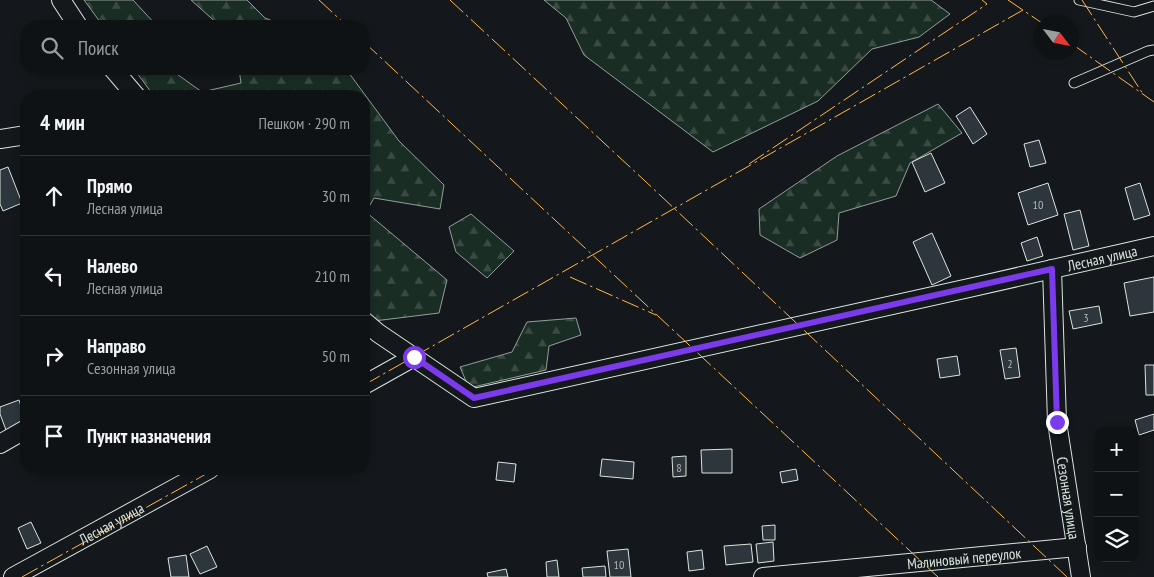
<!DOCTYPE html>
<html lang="ru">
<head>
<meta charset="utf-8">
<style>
	body { margin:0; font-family:"PT Sans Narrow",sans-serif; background:#181b1e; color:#f1f3f6 }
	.controls { position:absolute; right:15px; bottom:15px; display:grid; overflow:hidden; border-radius:10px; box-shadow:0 2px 8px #0003 }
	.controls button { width:45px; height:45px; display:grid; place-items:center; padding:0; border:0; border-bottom:1px solid #2f3234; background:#0f1215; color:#f1f3f6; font:25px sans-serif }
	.compass { position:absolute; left:1034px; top:15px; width:45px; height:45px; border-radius:50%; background:#0f1215; box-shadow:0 2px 8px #0003; rotate:122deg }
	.stop { position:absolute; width:15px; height:15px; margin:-11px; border:4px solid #7c3aed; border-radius:50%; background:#fff }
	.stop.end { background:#7c3aed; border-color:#fff; box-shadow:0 1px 5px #0008 }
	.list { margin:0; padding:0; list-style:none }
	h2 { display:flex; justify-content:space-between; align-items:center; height:65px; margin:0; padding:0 20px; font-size:21px }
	h2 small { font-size:16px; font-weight:400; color:#9b9ea0 }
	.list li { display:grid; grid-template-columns:32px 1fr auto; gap:15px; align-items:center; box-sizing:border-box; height:80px; padding:0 20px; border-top:1px solid #2f3234 }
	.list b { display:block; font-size:19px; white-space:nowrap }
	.list p { margin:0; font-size:16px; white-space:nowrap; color:#9b9ea0 }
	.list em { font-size:16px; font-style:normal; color:#9b9ea0 }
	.icon { flex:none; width:28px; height:28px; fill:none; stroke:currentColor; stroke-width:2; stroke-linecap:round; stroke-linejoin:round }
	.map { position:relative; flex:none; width:1154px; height:577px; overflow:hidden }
	.search { position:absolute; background:#0f1215; box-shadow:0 2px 8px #0003; left:20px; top:20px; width:350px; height:55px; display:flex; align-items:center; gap:12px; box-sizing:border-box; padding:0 18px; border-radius:20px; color:#9b9ea0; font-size:19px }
	.panel { position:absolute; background:#0f1215; box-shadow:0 2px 8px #0003; left:20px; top:90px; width:350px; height:385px; border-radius:20px }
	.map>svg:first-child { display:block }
	.forest { fill:url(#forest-firs); stroke:#939e99 }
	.building { fill:#2c363c; stroke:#d8e6dc }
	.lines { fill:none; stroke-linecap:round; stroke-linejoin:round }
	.lane-casing { stroke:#d8e6dc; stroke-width:11 }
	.street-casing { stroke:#d8e6dc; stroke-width:20 }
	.lane { stroke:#14181c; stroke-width:9 }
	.street { stroke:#14181c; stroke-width:18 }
	.power { stroke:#ffb74d; stroke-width:1; stroke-dasharray:18 4 2.5 4; stroke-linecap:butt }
	.route { stroke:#7c3aed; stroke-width:6 }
	.labels { text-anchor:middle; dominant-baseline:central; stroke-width:4; stroke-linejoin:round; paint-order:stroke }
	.number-label { font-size:12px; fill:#adbab4 }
	.street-label { font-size:15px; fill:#d8e6dc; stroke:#14181c }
</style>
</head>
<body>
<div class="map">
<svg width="1154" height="577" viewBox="0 0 1154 577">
	<defs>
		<pattern id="forest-firs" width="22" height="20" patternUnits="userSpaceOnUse" patternTransform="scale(1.25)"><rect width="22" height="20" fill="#1a2d24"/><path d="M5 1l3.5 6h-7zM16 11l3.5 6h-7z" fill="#3b4b43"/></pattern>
	</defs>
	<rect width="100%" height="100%" fill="#14181c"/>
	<g class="forest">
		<path d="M84 0H133L157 26H103Z"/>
		<path d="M191 0H247L265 18 285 26H220Z"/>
		<path d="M544 0H931L950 14 919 37 872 49 818 101 713 152 584 55 566 18Z"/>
		<path d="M134 69H173L174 72 202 92 241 83 239 69H346L399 141 444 185 440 209 374 198 366 212 447 280 439 313 374 321 364 312V96H154Z"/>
		<path d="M938 104 962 133 910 163 896 196 839 213 837 240 800 258 760 235 759 209 837 156Z"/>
		<path d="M471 214 514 251 487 278 456 252 449 227Z"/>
		<path d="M576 318 581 335 549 346 546 370 469 388 460 367 512 352 527 322Z"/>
	</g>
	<g class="building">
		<path d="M970 107 987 134 973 144 956 116Z"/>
		<path d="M1039 140 1046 163 1030 167 1024 144Z"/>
		<path d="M931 153 945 183 925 192 912 162Z"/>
		<path d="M8 167 22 203 3 211 0 204V170Z"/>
		<path d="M1048 183 1058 215 1028 225 1018 193Z"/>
		<path d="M1140 183 1150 215 1134 220 1125 188Z"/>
		<path d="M1080 210 1089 246 1073 250 1064 214Z"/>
		<path d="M932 233 951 276 932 285 913 242Z"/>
		<path d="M1037 237 1043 256 1027 261 1021 243Z"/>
		<path d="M1154 277V312L1130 316 1124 283Z"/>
		<path d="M1099 306 1102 323 1073 329 1069 311Z"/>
		<path d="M1016 348 1020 377 1005 379 1000 350Z"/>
		<path d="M957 356 960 375 940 378 937 359Z"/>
		<path d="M1145 365H1154V395H1146Z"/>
		<path d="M19 400 26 422 6 430 0 414V407Z"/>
		<path d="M1154 414V430L1139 435 1135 420Z"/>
		<path d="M732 449V473H702L701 450Z"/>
		<path d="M686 456V476L673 477 672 457Z"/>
		<path d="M602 459 634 462 633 479 600 476Z"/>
		<path d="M498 462 516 464 514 482 496 480Z"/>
		<path d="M796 469 798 480 782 483 780 472Z"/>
		<path d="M31 522 41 543 27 549 18 528Z"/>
		<path d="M775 525V540H763L762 526Z"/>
		<path d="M773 542 774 561 758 563 756 544Z"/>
		<path d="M751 544 753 562 726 565 724 546Z"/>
		<path d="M207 546 217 567 200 574 190 554Z"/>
		<path d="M628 549 631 577H610L607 551Z"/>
		<path d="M702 550 704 569 689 571 687 552Z"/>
		<path d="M186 555 189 577H171L168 558Z"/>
		<path d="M557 560 559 577H547L546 562Z"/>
		<path d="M605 566 606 577H583L582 568Z"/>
		<path d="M506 569 508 577H488L487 573Z"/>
	</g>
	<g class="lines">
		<g class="lane-casing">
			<g id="lane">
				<path d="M1079 0 1134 12 1154 6"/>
				<path d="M1074 83 1148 51 1154 50"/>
			</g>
		</g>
		<g class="street-casing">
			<g id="street">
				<path d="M61 0 78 26"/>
				<path d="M113 69 136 96"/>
				<path d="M0 139 26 135"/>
				<path id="s1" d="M1052 269 1057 422 1081 577"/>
				<path id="s2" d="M364 321 378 333 474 398 969 288 1154 246"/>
				<path d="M364 385 414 357"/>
				<path d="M0 444 26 429"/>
				<path id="s3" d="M13 577 210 469"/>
				<path id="s4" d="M763 577 1077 547"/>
			</g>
		</g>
		<use href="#lane" class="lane"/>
		<use href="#street" class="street"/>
		<g class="power">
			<path d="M319 0 347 26"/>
			<path d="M450 0 645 181 1067 577"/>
			<path d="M1008 0 1042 23"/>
			<path d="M1082 0 1143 94"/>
			<path d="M364 42 938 577"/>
			<path d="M1072 44 1154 102"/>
			<path d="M749 164 987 4 982 0"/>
			<path d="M570 277 656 315"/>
			<path d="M364 385 1023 10"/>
			<path d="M22 577 215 469"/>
		</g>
	</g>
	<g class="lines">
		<path class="route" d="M414 357 474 398 1052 269 1057 422"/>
	</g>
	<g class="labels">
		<g class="number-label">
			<text x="1038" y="204">10</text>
			<text x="1086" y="317">3</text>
			<text x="1010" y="363">2</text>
			<text x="679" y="467">8</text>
			<text x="619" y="564">10</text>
		</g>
		<g class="street-label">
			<text stroke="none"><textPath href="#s2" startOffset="778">Лесная улица</textPath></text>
			<text stroke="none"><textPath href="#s1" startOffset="230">Сезонная улица</textPath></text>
			<text stroke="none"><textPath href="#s3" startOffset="112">Лесная улица</textPath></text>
			<text stroke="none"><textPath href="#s4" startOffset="202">Малиновый переулок</textPath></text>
		</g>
	</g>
</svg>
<div class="controls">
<button>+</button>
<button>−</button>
<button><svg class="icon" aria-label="layers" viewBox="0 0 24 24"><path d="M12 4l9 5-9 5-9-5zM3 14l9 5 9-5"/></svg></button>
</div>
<svg class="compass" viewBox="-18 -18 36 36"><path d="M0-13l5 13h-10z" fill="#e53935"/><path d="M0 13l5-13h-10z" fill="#9b9ea0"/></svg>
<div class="stop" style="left:414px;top:357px"></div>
<div class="stop end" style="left:1057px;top:422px"></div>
<div class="search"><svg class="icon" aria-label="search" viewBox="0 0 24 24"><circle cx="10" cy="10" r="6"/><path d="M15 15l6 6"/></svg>Поиск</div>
<section class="panel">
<h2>4 мин<small>Пешком · 290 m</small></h2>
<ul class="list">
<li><svg class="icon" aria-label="ahead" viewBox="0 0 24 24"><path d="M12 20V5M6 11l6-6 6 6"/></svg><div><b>Прямо</b><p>Лесная улица</p></div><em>30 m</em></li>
<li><svg class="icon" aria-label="left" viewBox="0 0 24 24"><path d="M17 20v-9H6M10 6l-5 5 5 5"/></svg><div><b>Налево</b><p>Лесная улица</p></div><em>210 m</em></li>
<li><svg class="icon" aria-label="right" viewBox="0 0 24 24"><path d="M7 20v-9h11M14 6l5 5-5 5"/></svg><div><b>Направо</b><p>Сезонная улица</p></div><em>50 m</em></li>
<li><svg class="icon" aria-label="arrive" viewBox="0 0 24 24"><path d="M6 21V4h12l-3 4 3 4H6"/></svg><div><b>Пункт назначения</b></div></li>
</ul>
</section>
</div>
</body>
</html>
